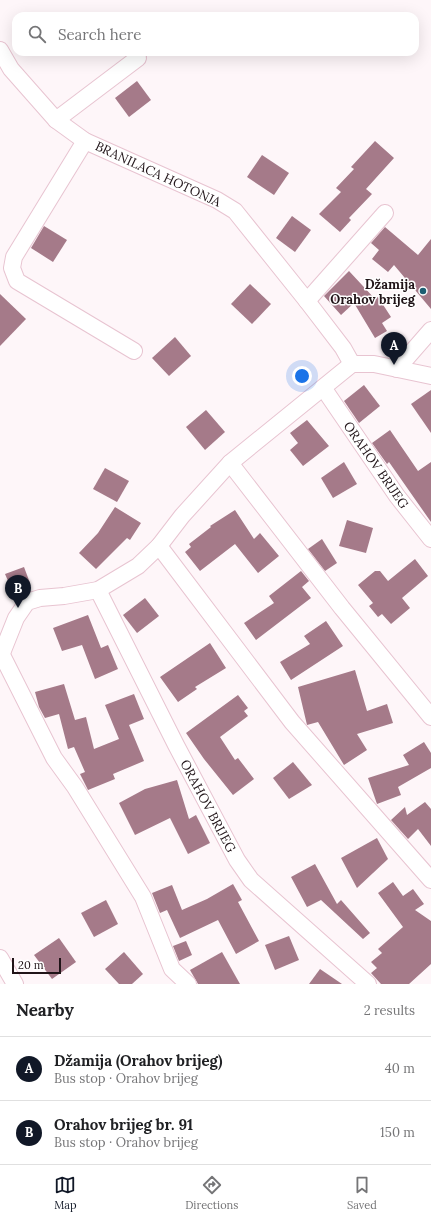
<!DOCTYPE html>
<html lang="en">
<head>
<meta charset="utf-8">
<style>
	body { margin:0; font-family:Lora,serif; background:#f2f2f2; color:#202124 }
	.scale { position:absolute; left:12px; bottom:10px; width:49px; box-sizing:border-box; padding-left:4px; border:2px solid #201418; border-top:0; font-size:11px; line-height:14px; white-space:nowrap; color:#201418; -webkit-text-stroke:3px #fff; paint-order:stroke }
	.you { position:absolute; left:302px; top:376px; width:14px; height:14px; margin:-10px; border:3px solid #fff; border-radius:50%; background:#1a73e8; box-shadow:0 0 0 6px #1a73e833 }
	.badge { display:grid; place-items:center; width:26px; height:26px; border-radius:50%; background:#111827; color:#fff; font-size:13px; font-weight:700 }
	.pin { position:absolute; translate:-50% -33px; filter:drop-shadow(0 1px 2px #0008) }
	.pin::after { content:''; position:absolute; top:21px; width:14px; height:12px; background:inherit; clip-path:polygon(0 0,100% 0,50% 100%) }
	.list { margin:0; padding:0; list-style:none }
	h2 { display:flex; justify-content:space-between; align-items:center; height:52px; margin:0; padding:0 16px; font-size:17px }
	h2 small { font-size:13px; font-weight:400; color:#757577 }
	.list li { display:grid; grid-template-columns:26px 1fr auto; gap:12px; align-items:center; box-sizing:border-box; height:64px; padding:0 16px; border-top:1px solid #e0e0e0 }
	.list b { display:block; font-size:15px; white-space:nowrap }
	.list p { margin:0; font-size:13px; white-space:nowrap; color:#757577 }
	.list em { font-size:13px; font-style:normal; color:#757577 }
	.icon { flex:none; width:22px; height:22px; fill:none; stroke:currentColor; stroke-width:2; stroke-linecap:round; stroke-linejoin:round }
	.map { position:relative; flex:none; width:431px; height:984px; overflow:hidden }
	.search { position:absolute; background:#fff; box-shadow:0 4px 16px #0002; left:12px; right:12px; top:12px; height:44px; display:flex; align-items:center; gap:10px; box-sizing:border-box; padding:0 14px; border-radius:12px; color:#757577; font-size:15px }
	.sheet { height:180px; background:#fff }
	nav { display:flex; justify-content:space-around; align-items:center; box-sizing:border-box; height:56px; border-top:1px solid #e0e0e0; background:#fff; font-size:11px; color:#757577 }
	nav a { display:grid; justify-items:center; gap:2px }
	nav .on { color:#111827 }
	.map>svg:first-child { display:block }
	.building { fill:#a57a89 }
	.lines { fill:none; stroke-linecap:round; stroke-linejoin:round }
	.minor-casing { stroke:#e8c4d1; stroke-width:18 }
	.minor { stroke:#fff; stroke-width:16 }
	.poi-dot { fill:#1c5e72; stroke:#fff; stroke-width:1.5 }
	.labels { text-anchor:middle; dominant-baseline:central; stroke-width:3; stroke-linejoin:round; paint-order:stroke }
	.street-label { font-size:13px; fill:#201418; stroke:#fff }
	.poi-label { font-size:13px; font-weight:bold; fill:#201418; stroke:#fff; text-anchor:end }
</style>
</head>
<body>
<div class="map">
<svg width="431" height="984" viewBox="0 0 431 984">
	<rect width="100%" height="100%" fill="#fef6f9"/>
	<g class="building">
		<path d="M137 81 151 100 129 117 115 98Z"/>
		<path d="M375 141 394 158 366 189 372 194 349 218 351 220 340 232 319 214 341 192 336 188 354 169 351 167Z"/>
		<path d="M262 155 289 173 274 195 247 177Z"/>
		<path d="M292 216 311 230 295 252 276 238Z"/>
		<path d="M44 226 67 240 53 262 31 248Z"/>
		<path d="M385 227 418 255 431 239V309L394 265 388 272 372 259 379 250 371 243Z"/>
		<path d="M349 271 375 299 378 297 391 317 382 323 387 331 375 338 354 303 341 315 324 296Z"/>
		<path d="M250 284 271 304 252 324 231 304Z"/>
		<path d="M0 294 26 319 0 346Z"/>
		<path d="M175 337 191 356 169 376 152 358Z"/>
		<path d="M364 385 380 406 359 423 344 401Z"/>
		<path d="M431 390V433L411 404Z"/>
		<path d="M206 410 225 432 205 450 186 427Z"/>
		<path d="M307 420 329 446 303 466 290 450 298 443 290 433Z"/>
		<path d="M390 430 418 471 431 462V522L389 462 387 464 372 443Z"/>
		<path d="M344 462 357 484 333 498 321 478Z"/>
		<path d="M105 468 129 481 117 502 93 489Z"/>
		<path d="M115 507 141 523 130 540 127 538 96 569 79 553 98 533Z"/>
		<path d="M235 510 254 539 260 533 279 556 258 573 235 544 200 571 185 552 191 547 189 544 211 527 210 526Z"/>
		<path d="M347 520 373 528 366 553 339 546Z"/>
		<path d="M322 539 337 563 325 571 308 549Z"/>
		<path d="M415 559 428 576 402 598 410 608 391 624 382 614 378 617 369 606 373 603 358 585 375 571H380L388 581Z"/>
		<path d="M24 567 30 583 12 590 5 574Z"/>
		<path d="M301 571 309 581 302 587 311 598 256 640 244 623 274 603 269 596Z"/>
		<path d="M145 598 159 616 137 633 123 615Z"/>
		<path d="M88 615 101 648 108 645 118 669 95 679 82 645 62 651 53 628Z"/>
		<path d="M326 621 343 646 291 680 280 662 310 644 304 636Z"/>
		<path d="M210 643 226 668 195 687 197 689 178 702 160 677Z"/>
		<path d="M355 670 367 711 387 704 393 723 357 734 367 750 344 765 318 722 307 725 298 687Z"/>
		<path d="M64 684 75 720 86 717 94 749 119 739 105 705 134 694 144 719 129 725 144 761 113 774 115 779 88 790 80 774 85 772 74 747 68 749 59 714 45 718 39 707 35 692Z"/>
		<path d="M238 695 248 708 244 711 248 716 220 737 235 760 238 758 254 779 233 795 204 759 186 733Z"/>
		<path d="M424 742 431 753V768L398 787 401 795 377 804 368 778 409 765 403 755Z"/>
		<path d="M293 762 312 785 289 799 273 778Z"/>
		<path d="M177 780 189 819 196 815 210 843 188 854 170 818 135 835 119 803 145 789Z"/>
		<path d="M425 802 431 809V846L418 829 408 839 391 820 405 807 407 815Z"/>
		<path d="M377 838 388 859 357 888 341 858Z"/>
		<path d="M315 864 337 904 341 900 370 933 363 939 321 900 307 907 291 877Z"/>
		<path d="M393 882 403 896 413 889 424 904 415 910 431 921V964L409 984H381L371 973 377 968 371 962 382 953 378 949 403 927 378 893Z"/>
		<path d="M233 884 242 900 238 902 259 941 236 954 218 920 180 938 167 910 160 913 152 893 172 885 182 910 207 899Z"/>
		<path d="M106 900 118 924 94 937 81 913Z"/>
		<path d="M289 936 299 960 275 970 265 945Z"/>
		<path d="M59 938 76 962 52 979 34 955Z"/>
		<path d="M186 941 192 955 179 961 173 946Z"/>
		<path d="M124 952 143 974 132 984H119L105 969Z"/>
		<path d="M222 952 240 984H198L190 970Z"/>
		<path d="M320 969 342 984H309Z"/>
	</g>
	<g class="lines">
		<g class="minor-casing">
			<g id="minor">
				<path d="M0 50 11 69 56 120 85 141 217 200 235 211 307 301 343 348 352 364"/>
				<path d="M56 120 138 58"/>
				<path d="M85 141 14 257 12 268 17 281 134 351"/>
				<path d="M307 301 385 213"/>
				<path d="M397 369 431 330"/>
				<path d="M324 389 397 496 431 539"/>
				<path d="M230 463 342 608 431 717"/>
				<path d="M159 546 292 722 431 880"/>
				<path d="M98 590 176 745 237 860 251 880 368 984"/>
				<path d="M2 655 54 758 75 787 143 897 172 969 188 984"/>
				<path d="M0 658 16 618 27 602 40 598 64 596 98 590 138 566 159 546 182 516 230 463 352 364H374L431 376"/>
				<path d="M0 958 15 984"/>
			</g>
		</g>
		<use href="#minor" class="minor"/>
	</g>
	<circle class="poi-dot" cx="423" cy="291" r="4"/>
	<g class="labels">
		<g class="street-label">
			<text transform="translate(158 174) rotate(25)">BRANILACA HOTONJA</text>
			<text transform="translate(376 465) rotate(55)">ORAHOV BRIJEG</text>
			<text transform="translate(208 806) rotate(62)">ORAHOV BRIJEG</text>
		</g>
		<g class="poi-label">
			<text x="415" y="284">Džamija<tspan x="415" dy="15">Orahov brijeg</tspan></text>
		</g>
	</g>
</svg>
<div class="scale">20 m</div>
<div class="you"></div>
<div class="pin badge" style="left:394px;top:365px">A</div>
<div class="pin badge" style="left:18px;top:608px">B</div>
<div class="search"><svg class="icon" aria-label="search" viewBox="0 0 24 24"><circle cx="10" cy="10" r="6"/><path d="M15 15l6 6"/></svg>Search here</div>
</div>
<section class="sheet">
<h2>Nearby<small>2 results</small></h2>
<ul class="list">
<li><span class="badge">A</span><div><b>Džamija (Orahov brijeg)</b><p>Bus stop · Orahov brijeg</p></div><em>40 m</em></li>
<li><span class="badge">B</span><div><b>Orahov brijeg br. 91</b><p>Bus stop · Orahov brijeg</p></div><em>150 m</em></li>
</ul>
</section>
<nav>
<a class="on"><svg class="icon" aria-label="map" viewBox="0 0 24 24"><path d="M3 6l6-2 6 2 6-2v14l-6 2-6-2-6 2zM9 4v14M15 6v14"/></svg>Map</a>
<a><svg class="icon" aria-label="directions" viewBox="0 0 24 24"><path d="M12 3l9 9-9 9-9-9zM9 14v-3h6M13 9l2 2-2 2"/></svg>Directions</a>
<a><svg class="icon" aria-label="saved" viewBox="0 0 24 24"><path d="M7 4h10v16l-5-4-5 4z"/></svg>Saved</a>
</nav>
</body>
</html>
